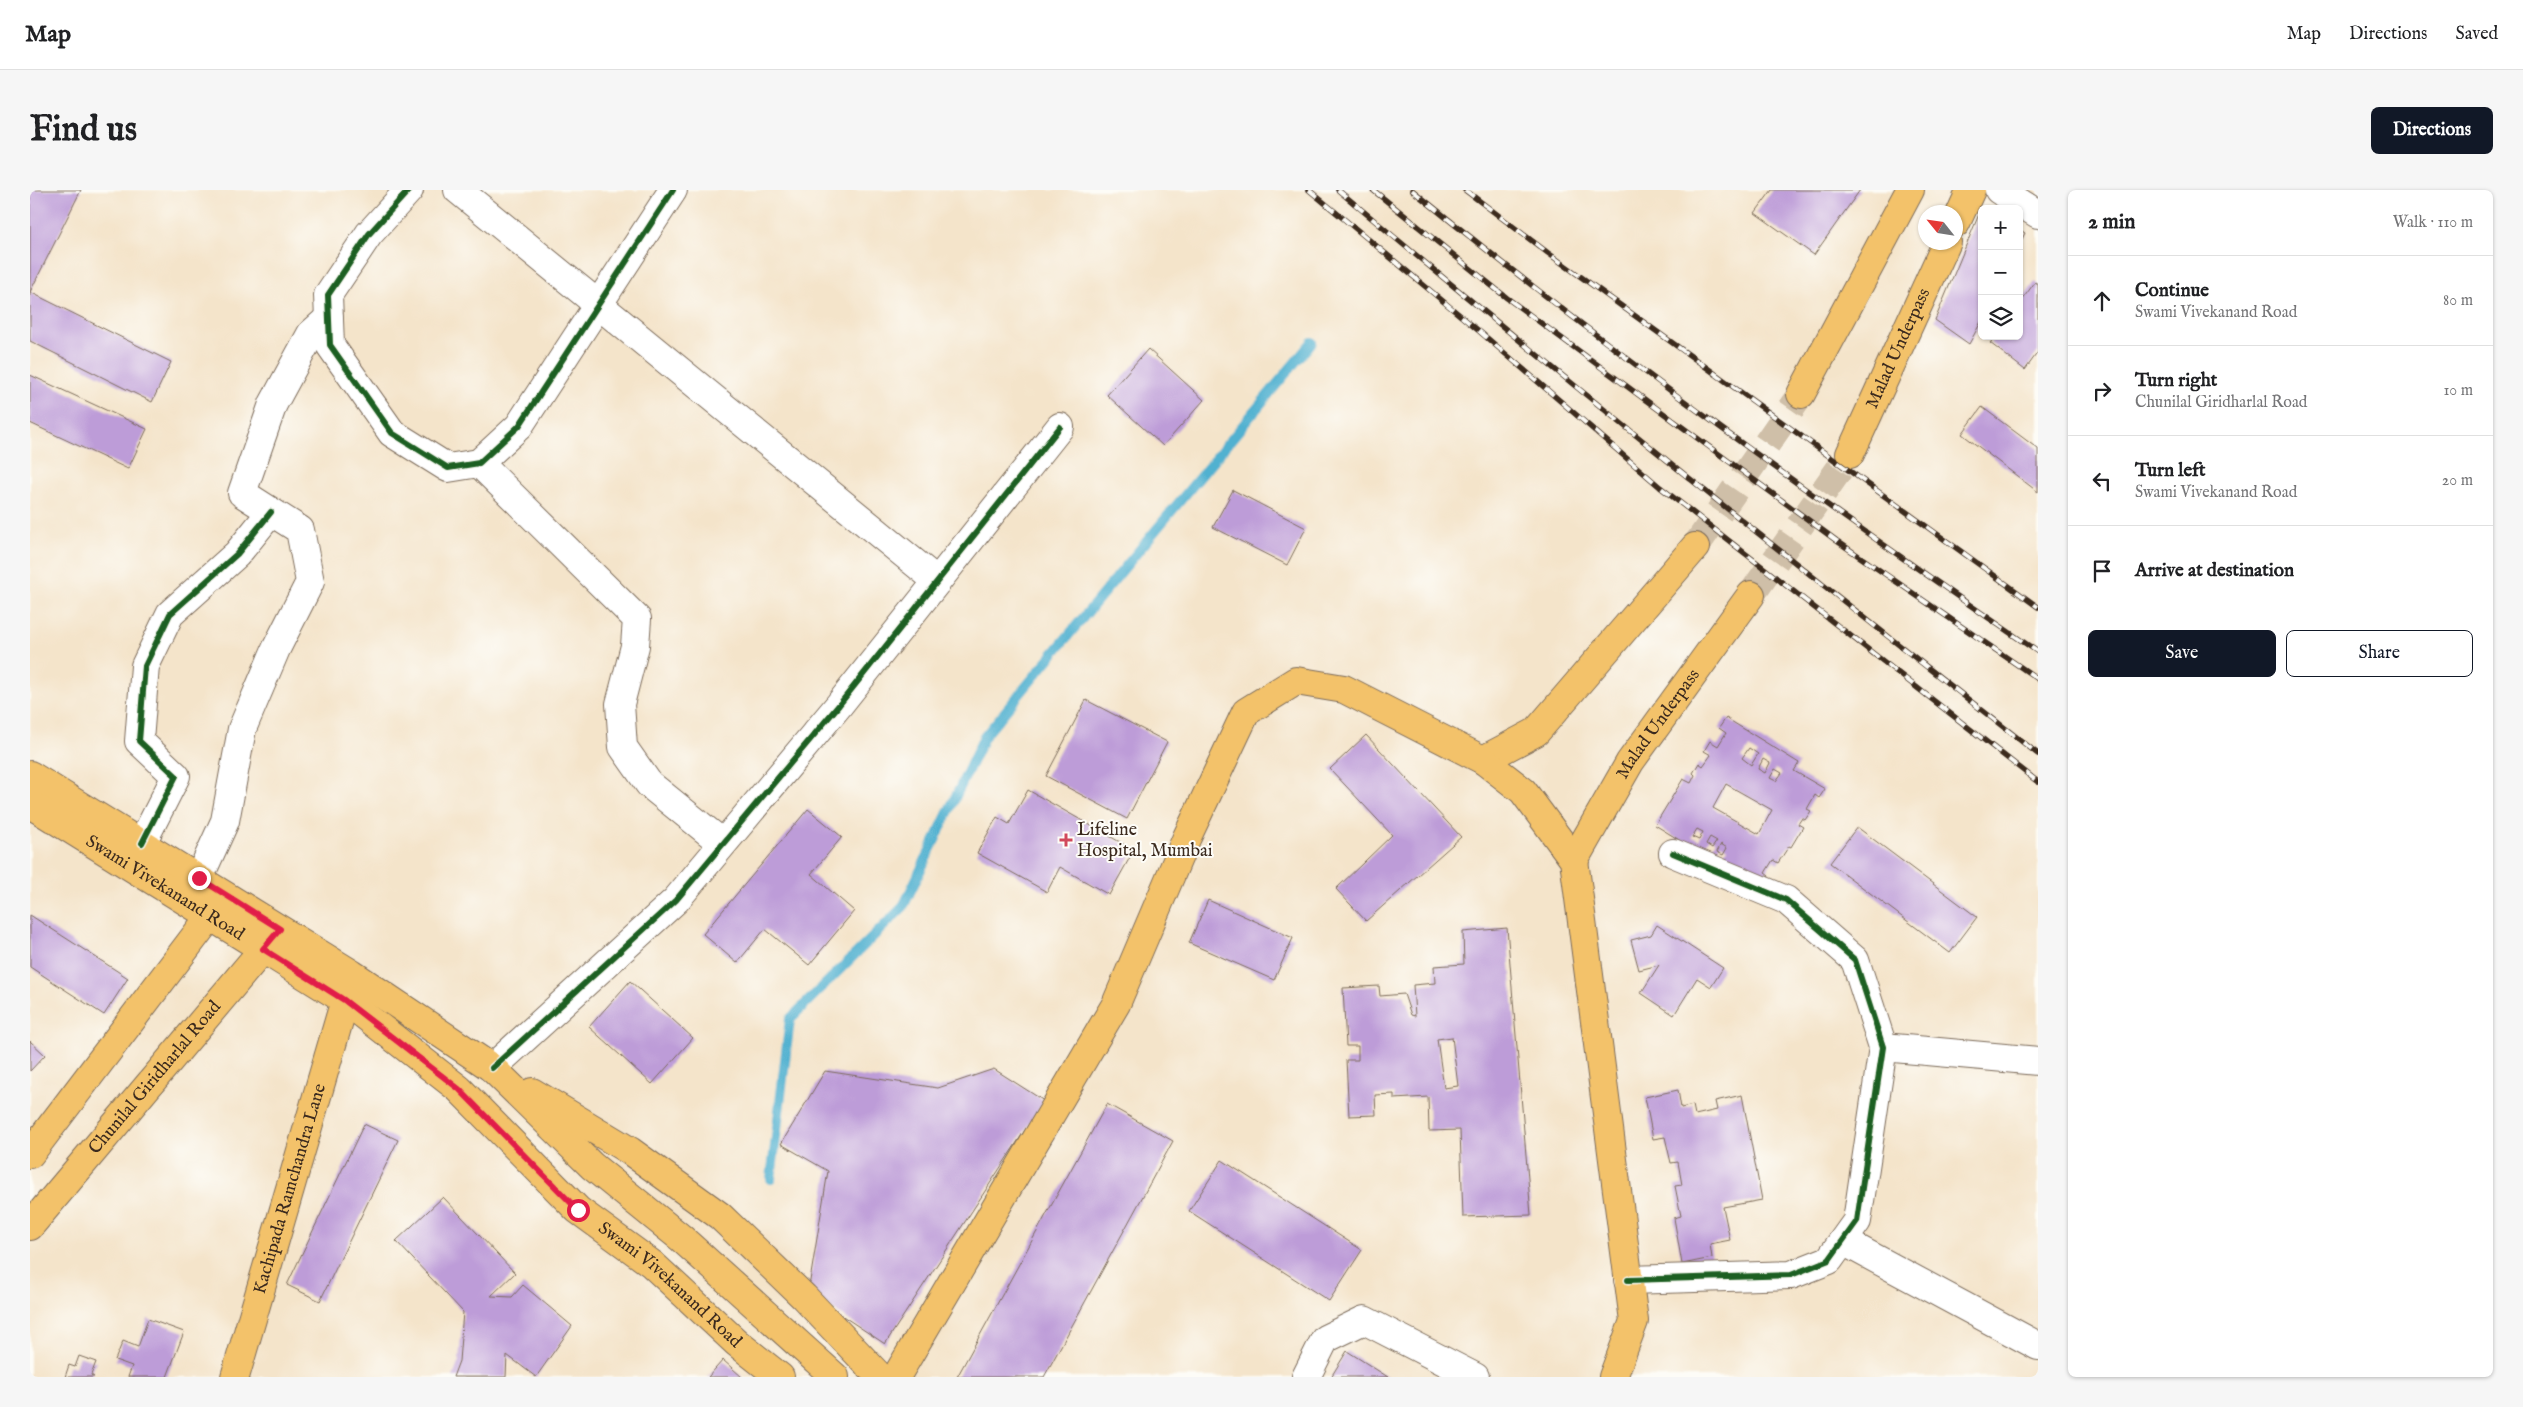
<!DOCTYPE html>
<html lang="en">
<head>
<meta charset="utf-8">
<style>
	body { margin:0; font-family:"IM FELL English",serif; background:#f6f6f6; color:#202124 }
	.controls { position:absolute; right:15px; top:15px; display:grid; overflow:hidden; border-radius:8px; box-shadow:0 1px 4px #0004 }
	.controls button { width:45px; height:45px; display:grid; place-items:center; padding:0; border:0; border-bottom:1px solid #e0e0e0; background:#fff; color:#202124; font:25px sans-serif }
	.compass { position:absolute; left:1888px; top:15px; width:45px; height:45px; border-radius:50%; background:#fff; box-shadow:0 1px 4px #0004; rotate:300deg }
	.stop { position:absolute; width:15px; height:15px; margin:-11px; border:4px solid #e11d48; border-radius:50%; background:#fff }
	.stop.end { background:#e11d48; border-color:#fff; box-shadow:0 1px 5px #0008 }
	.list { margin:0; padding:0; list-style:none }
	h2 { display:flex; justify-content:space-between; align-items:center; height:65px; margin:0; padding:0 20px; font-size:21px }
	h2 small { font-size:16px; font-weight:400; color:#757577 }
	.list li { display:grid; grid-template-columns:32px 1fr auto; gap:15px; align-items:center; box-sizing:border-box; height:90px; padding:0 20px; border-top:1px solid #e0e0e0 }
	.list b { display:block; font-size:19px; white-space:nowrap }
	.list p { margin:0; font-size:16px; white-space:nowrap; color:#757577 }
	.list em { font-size:16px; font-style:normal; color:#757577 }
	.actions { display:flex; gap:10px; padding:15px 20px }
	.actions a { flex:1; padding:11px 0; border:1px solid #111827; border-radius:8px; text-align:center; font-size:18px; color:#111827 }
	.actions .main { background:#111827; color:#fff }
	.icon { flex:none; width:28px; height:28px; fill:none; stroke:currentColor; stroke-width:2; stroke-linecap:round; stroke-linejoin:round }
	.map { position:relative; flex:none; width:2008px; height:1187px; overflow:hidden; border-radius:8px }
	header { display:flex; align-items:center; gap:30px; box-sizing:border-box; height:70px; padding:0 25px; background:#fff; border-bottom:1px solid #e0e0e0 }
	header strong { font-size:24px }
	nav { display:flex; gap:28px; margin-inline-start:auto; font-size:18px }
	.intro { display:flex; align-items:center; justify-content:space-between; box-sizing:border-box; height:120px; padding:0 30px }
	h1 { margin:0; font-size:35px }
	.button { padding:12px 22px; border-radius:8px; background:#111827; color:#fff; font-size:18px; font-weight:700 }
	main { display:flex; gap:30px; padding:0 30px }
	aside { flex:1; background:#fff; border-radius:8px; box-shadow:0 1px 4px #0004 }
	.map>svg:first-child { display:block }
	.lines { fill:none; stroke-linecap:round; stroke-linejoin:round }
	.stream { stroke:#51b1d0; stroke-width:10 }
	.building { fill:#bd9cd8; fill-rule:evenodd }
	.major-tunnel { stroke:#cfbfa8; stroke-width:28; stroke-dasharray:28 14; stroke-linecap:butt }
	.minor-casing { stroke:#7c6b5a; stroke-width:30 }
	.major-casing { stroke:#7c6b5a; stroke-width:30 }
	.minor { stroke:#fff; stroke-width:28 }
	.major { stroke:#f3c26a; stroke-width:28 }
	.rail-casing { stroke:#3b2a1e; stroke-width:5.5 }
	.rail { stroke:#fdfcf7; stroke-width:4; stroke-dasharray:11; stroke-linecap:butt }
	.cycleway-casing { stroke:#fdfcf7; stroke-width:9 }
	.cycleway { stroke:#1b5e20; stroke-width:6 }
	.route { stroke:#e11d48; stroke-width:6 }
	.poi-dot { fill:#d1495b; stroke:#fdfcf7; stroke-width:2 }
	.labels { text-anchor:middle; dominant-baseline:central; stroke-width:4; stroke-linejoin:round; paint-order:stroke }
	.street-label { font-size:18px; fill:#3b2a1e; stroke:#fdfcf7 }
	.poi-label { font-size:18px; fill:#3b2a1e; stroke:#fdfcf7; text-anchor:start }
</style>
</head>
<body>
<header>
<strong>Map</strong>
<nav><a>Map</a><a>Directions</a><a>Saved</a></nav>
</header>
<div class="intro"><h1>Find us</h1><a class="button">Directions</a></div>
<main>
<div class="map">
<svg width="2008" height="1187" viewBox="0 0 2008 1187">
	<rect width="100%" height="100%" fill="#fdfcf7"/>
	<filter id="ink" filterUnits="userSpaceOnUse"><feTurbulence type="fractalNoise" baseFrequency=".02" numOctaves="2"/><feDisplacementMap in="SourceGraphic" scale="10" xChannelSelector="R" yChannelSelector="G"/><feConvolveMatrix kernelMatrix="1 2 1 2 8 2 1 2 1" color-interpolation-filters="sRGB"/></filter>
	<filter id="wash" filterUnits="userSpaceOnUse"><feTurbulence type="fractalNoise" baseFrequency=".0096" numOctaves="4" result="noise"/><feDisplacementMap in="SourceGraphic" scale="20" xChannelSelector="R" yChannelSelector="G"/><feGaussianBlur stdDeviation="1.12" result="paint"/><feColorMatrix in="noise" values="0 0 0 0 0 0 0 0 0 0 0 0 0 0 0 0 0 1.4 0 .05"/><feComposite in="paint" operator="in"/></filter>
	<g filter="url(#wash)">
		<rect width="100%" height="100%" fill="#f4e4ca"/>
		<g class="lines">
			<path class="stream" d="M741 989 760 829 873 717 954 547 1282 152"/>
		</g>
		<g id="blocks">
			<g class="building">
				<path d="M0 0H51L0 102Z"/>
				<path d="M1742 0H1830L1784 65 1725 23Z"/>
				<path d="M1952 17V130L1939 154 1905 130Z"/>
				<path d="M1989 39 1995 43 1989 55Z"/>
				<path d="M2005 92 2008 94V162L1995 180 1960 153 1966 146H1989V114Z"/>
				<path d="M0 102 141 172 122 212 0 151Z"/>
				<path d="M1118 159 1174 210 1133 256 1077 205Z"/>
				<path d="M0 185 117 239 98 279 0 233Z"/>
				<path d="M1952 217 2008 259V302L1932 244Z"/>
				<path d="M1203 300 1276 338 1257 375 1183 337Z"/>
				<path d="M1056 510 1137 552 1097 629 1016 586Z"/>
				<path d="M1696 528 1769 573 1764 581 1795 599 1789 608 1785 605 1777 619 1781 621 1775 630 1772 628 1768 634 1773 637 1761 657 1759 656 1748 673 1743 670 1735 683 1739 686 1735 693 1724 696 1625 635 1653 589 1661 593 1665 585 1663 583 1669 573 1673 576 1681 565 1674 561 1680 551 1688 556 1696 543 1689 538ZM1719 558 1728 564 1721 575 1712 568ZM1733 569 1740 573 1735 583 1728 579ZM1745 579 1752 583 1746 591 1740 588ZM1696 594 1742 620 1729 644 1683 618ZM1667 639 1673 642 1669 650 1662 647ZM1680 647 1687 651 1682 658 1676 654ZM1691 654 1697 658 1693 665 1687 662Z"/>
				<path d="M1336 545 1431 647 1336 731 1306 699 1362 645 1300 579Z"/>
				<path d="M998 600 1104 660 1079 705 1030 677 1017 702 947 663 967 627 979 634Z"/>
				<path d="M778 619 812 647 781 684 824 721 779 775 735 739 707 773 673 744Z"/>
				<path d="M1827 637 1947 727 1920 763 1800 673Z"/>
				<path d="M1178 710 1263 748 1244 790 1159 753Z"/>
				<path d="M0 725 98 788 74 825 0 777Z"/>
				<path d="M1627 735 1693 778 1681 797 1667 788 1644 825 1611 803 1629 775 1609 780 1601 750 1621 745Z"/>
				<path d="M1477 738 1501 1025 1433 1027 1430 940 1399 941 1398 907 1364 909V904L1345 905 1346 925 1319 926 1316 870H1328V856H1316L1313 798 1349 796 1350 806 1374 804 1381 825 1385 826 1383 795 1405 793 1404 776 1434 774 1433 742ZM1422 847 1428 896 1414 898 1407 849Z"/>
				<path d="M600 791 663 848 622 894 559 837Z"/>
				<path d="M0 851 15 865 0 881Z"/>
				<path d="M964 879 1014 911 855 1154 778 1103 798 981 751 954 795 881 908 898Z"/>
				<path d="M1648 900 1651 918 1663 915 1665 925 1687 920 1685 911 1712 905 1732 1010 1693 1017 1700 1050 1680 1054 1682 1068 1652 1074 1644 1028 1651 1026 1645 996 1652 995 1648 972 1641 973 1635 947 1623 949 1615 907Z"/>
				<path d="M1077 914 1143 951 1014 1187H927Z"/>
				<path d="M334 934 368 950 290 1111 257 1095Z"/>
				<path d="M1192 970 1332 1060 1299 1111 1159 1021Z"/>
				<path d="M413 1007 485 1083 461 1106 482 1107 493 1095 542 1136 506 1187 477 1165 476 1187H423L429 1171 433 1122 366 1051Z"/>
				<path d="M118 1129 154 1142 137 1187H98L102 1176 85 1170 93 1151 108 1157Z"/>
				<path d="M1317 1161 1358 1187H1301Z"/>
				<path d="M49 1166 66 1172 61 1185 64 1187H35L39 1175 45 1177Z"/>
				<path d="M693 1170 712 1187H678Z"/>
			</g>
		</g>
	</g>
	<g filter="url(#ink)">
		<use href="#blocks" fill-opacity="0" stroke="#7c6b5a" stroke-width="1"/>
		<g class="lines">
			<g class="major-tunnel">
				<path d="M1665 357 1771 204"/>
				<path d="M1721 405 1820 264"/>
			</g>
			<g class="minor-casing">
				<g id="minor">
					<path d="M379 0 339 44 298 105 300 155 362 243 418 278 449 273 489 236 643 0"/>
					<path d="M428 0 907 391"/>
					<path d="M1969 0 2008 24"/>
					<path d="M449 273 607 429 605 456 590 514 593 557 619 594 692 653"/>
					<path d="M112 653 146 586 109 551 115 476 140 424 207 364 241 322"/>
					<path d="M169 688 195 631 212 539 246 459 280 392 270 340 212 303 243 214 281 144 299 128"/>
					<path d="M1853 857 2008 871"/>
					<path d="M462 878 646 710 809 515 1030 237"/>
					<path d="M1813 1051 2008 1156"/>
					<path d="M1598 1090 1761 1085 1799 1070 1827 1031 1853 857 1825 770 1756 710 1643 663"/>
					<path d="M1276 1187 1295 1149 1334 1130 1445 1187"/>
				</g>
			</g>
			<g class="major-casing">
				<g id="major">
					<path d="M1926 33 1941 0"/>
					<path d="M1771 204 1880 0"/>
					<path id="s1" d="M1820 264 1917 52"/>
					<path d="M1453 570 1506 542 1665 357"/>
					<path d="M0 585 322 784 462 878 562 976 651 1048 805 1187"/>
					<path id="s2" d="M0 614 315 810 429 899 548 1020 622 1074 707 1153 750 1187"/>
					<path id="s3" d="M1544 670 1600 572 1721 405"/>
					<path d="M502 902 600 961 690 1026 774 1107 850 1187"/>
					<path d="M0 964 191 712"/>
					<path id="s4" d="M0 1036 245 745"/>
					<path id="s5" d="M205 1187 315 810"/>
					<path d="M866 1187 1086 814 1157 647 1216 522 1266 491 1314 499 1453 570 1493 601 1544 670 1604 1131 1583 1187"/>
				</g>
			</g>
			<use href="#minor" class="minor"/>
			<use href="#major" class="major"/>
			<g class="rail-casing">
				<g id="rail">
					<path d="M1279 0 1449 141 1630 297 2008 592"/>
					<path d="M1308 0C1538 193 1772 380 2008 564"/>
					<path d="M1343 0 1477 108 1807 351 2008 489"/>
					<path d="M1382 0C1583 164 1794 315 2008 462"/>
					<path d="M1435 0 1518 63 2008 417"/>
				</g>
			</g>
			<use href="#rail" class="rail"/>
			<g class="cycleway-casing">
				<g id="cycleway">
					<path d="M379 0 339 44 298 105 300 155 362 243 418 278 449 273 489 236 643 0"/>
					<path d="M112 653 146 586 109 551 115 476 140 424 207 364 241 322"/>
					<path d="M462 878 646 710 809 515 1030 237"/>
					<path d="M1598 1090 1761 1085 1799 1070 1827 1031 1853 857 1825 770 1756 710 1643 663"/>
				</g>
			</g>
			<use href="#cycleway" class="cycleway"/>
		</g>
	</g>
	<g class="lines" filter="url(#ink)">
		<path class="route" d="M169 688 250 739 233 759 314 810 429 899 548 1020"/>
	</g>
	<path class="poi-dot" d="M1033.5 642.5h5v5h5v5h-5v5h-5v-5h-5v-5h5z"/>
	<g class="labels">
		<g class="street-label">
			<text stroke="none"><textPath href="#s1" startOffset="116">Malad Underpass</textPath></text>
			<text stroke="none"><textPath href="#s3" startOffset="160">Malad Underpass</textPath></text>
			<text stroke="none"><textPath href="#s2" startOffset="159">Swami Vivekanand Road</textPath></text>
			<text stroke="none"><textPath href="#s4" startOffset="194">Chunilal Giridharlal Road</textPath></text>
			<text stroke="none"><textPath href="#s5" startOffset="196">Kachipada Ramchandra Lane</textPath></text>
			<text stroke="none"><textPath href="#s2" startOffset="804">Swami Vivekanand Road</textPath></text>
		</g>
		<g class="poi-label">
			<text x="1047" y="640">Lifeline<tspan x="1047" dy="21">Hospital, Mumbai</tspan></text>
		</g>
	</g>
</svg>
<div class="controls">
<button>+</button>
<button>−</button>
<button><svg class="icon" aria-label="layers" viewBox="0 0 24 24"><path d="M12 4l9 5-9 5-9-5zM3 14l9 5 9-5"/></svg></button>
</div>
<svg class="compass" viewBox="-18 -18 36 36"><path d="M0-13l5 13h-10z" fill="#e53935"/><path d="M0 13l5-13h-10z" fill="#757577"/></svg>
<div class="stop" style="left:548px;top:1020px"></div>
<div class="stop end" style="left:169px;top:688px"></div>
</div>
<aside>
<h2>2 min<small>Walk · 110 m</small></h2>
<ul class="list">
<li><svg class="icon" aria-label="ahead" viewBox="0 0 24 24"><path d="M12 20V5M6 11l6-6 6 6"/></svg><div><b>Continue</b><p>Swami Vivekanand Road</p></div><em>80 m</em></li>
<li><svg class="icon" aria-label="right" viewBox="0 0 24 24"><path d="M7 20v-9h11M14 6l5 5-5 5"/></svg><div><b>Turn right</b><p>Chunilal Giridharlal Road</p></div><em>10 m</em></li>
<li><svg class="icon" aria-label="left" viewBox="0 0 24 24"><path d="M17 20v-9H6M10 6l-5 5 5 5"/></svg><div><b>Turn left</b><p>Swami Vivekanand Road</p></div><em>20 m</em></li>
<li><svg class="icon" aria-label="arrive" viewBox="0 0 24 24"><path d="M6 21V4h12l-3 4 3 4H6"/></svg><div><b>Arrive at destination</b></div></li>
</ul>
<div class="actions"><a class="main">Save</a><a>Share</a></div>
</aside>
</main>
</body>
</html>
